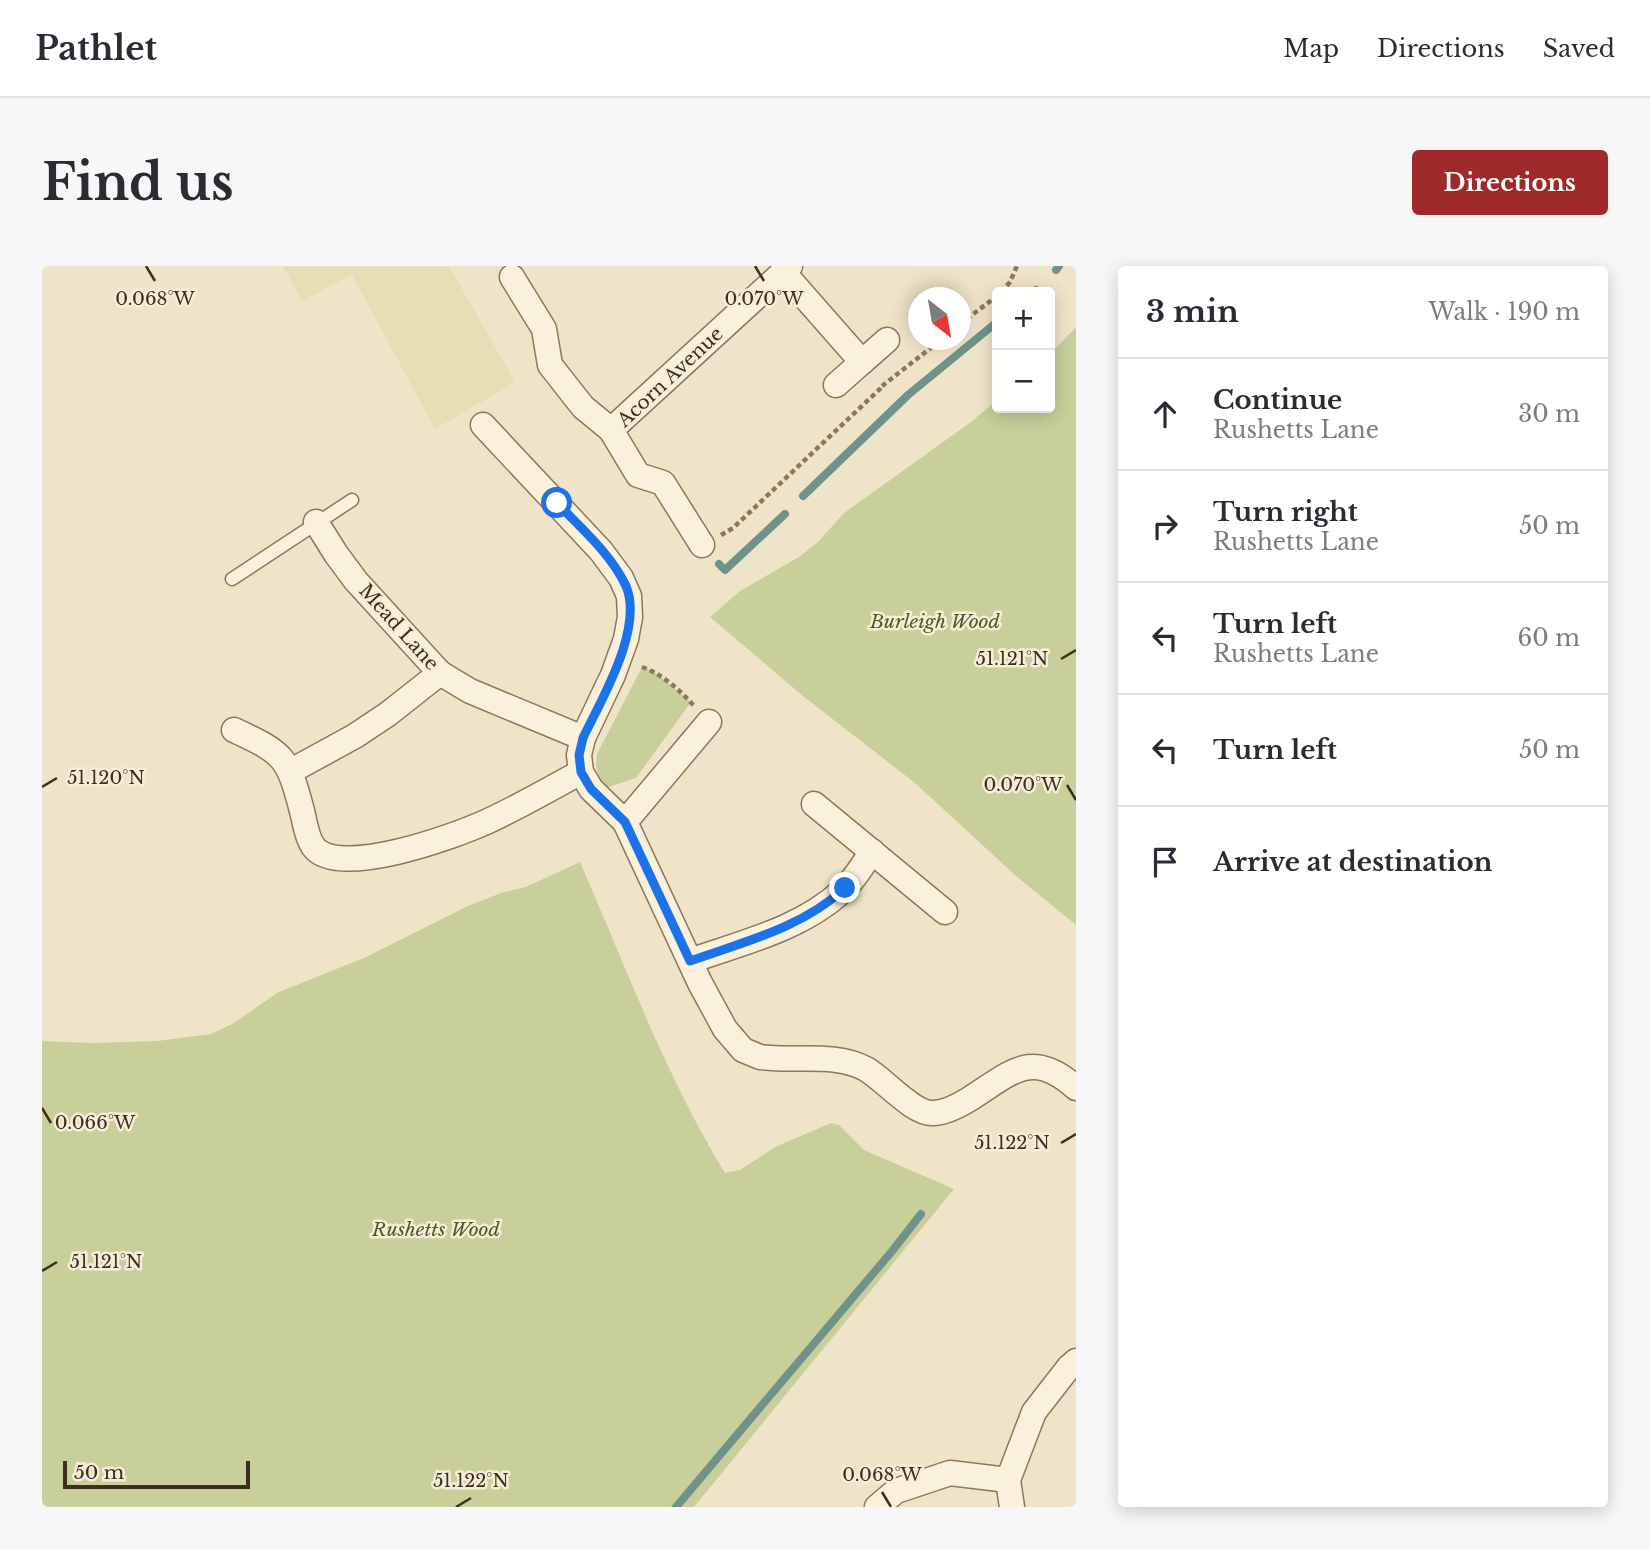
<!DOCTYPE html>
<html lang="en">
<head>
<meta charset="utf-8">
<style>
	body { margin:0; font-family:"Libre Baskerville",serif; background:#f7f7f7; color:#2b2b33 }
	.controls { position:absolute; right:21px; top:21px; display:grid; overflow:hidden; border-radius:7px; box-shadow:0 4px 18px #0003 }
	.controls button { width:63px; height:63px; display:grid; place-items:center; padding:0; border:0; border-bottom:2px solid #e1e1e2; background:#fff; color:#2b2b33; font:35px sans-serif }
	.compass { position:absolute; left:866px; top:21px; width:63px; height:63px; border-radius:50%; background:#fff; box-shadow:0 4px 18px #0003; rotate:149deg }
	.scale { position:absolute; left:21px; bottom:18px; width:187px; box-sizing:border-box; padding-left:7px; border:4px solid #3d2e20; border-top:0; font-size:19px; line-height:24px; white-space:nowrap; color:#3d2e20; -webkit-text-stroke:5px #f7eed8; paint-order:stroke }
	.stop { position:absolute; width:21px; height:21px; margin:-16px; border:5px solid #1a73e8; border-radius:50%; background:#fff }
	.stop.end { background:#1a73e8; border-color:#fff; box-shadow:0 2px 7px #0008 }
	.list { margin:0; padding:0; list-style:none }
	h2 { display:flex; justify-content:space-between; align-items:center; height:91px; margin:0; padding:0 28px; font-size:30px }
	h2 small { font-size:23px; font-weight:400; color:#7c7c81 }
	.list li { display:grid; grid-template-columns:46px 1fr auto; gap:21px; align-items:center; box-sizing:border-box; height:112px; padding:0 28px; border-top:2px solid #e1e1e2 }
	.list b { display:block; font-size:26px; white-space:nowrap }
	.list p { margin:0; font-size:23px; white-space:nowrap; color:#7c7c81 }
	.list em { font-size:23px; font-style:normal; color:#7c7c81 }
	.icon { flex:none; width:38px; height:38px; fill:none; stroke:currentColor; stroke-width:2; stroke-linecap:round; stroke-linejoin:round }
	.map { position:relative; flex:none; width:1034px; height:1241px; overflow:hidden; border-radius:7px }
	header { display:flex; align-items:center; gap:42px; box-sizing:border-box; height:98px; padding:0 35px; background:#fff; border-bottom:2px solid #e1e1e2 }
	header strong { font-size:33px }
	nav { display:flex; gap:38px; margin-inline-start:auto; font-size:24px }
	.intro { display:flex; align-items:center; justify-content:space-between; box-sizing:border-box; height:168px; padding:0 42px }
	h1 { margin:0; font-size:49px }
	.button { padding:18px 32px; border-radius:7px; background:#9e2a2b; color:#fff; font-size:24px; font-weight:700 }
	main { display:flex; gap:42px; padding:0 42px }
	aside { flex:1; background:#fff; border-radius:7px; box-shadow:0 4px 18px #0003 }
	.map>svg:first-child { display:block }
	.farmland { fill:#e6deb5 }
	.green { fill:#c9cf9b }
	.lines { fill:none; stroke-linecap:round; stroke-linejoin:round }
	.stream { stroke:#6f938a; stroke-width:8 }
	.lane-casing { stroke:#8d765c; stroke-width:15 }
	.street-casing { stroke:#8d765c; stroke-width:27 }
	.path { stroke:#8d765c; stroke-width:4.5; stroke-dasharray:5 3.5; stroke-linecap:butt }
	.lane { stroke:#faf1dc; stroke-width:12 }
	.street { stroke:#faf1dc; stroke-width:24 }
	.route { stroke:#1a73e8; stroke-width:9 }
	.ticks { fill:none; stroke:#3d2e20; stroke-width:2.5 }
	.labels { text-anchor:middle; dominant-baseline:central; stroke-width:5; stroke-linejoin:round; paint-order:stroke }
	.street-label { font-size:19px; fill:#3d2e20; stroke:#f7eed8 }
	.park-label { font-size:19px; font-style:italic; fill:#4d5a26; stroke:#f7eed8 }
	.ticks-label { font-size:18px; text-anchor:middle; fill:#3d2e20; stroke:#f7eed8; stroke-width:5; stroke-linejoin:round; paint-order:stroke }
</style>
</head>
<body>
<header>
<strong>Pathlet</strong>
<nav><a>Map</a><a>Directions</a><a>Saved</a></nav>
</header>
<div class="intro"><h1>Find us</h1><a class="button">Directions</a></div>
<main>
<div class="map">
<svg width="1034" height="1241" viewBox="0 0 1034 1241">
	<rect width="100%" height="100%" fill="#f0e4c8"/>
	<path class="farmland" d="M241 0H407L473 116 393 163 310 9 260 35Z"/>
	<g class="green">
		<path d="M1034 61V659L974 610 873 517 761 430 668 351 698 325 757 291 776 276 802 247 929 156 955 134V142H1008V88Z"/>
		<path d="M600 401 611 405 649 436 594 512 560 523 554 500 555 488Z"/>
		<path d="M538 596C584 701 623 809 683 907L698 904 733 881 789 857 797 859 822 884 912 923 652 1241H0V775L50 777 115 775 169 768 192 757 235 727 324 691 426 640 459 627 484 621Z"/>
	</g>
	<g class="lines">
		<g class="stream">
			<path d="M1014 4 1017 0"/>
			<path d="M991 26 994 24"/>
			<path d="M761 230 866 129 955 56"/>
			<path d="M677 298 683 304 743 248"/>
			<path d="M634 1241 851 984 879 948"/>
		</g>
		<g class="lane-casing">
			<path id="lane" d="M190 313 310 234"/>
		</g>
		<g class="street-casing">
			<g id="street">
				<path d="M741 6 820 96 845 74"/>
				<path d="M470 11 502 63 508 99 541 141 569 164"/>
				<path d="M794 119 820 96"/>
				<path d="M441 159 559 285 579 312 587 330 588 351 584 373 571 409 541 472 537 489 539 506 549 523 583 556 658 717 683 763 701 784 718 791C753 796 793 786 824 803 843 814 871 848 891 847 903 847 916 840 926 834 968 808 989 781 1034 822"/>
				<path d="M274 256 294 288 314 315 398 407 428 425 541 472"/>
				<path d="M660 279 621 217 596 209 569 164 748 0"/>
				<path d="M192 464C242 487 246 491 260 545 263 556 264 570 271 580 294 614 413 570 444 556 477 541 508 523 539 506"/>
				<path d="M249 505 313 470 346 448 398 407"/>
				<path d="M772 538 903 646"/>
				<path d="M583 556 667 456"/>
				<path d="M648 695C699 677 760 663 801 624 813 613 821 599 830 585"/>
				<path d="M835 1241 854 1225 908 1207 966 1214"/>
				<path d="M970 1241 966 1214 992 1146 1027 1101 1034 1095"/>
			</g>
		</g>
		<g class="path">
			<path d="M959 26 968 16 975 0"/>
			<path d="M918 58 955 30"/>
			<path d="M840 120 899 74"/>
			<path d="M679 269 691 262 840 121"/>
			<path d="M600 401C620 408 638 424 652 440"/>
		</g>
		<use href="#lane" class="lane"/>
		<use href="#street" class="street"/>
	</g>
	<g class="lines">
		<path class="route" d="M515 237C539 262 569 288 584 320 602 363 559 434 541 472L537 489 539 506 549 523 583 556 648 695C701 676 760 662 803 622"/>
	</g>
	<path class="ticks" d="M104 0 113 15M713 0 722 15M1019 393 1034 384M1025 519 1034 534M0 521 15 512M0 842 9 857M1019 877 1034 868M0 1005 15 996M840 1226 849 1241M414 1241 429 1232"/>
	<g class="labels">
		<g class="street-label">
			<text transform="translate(628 111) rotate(-43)">Acorn Avenue</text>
			<text transform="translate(357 361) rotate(48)">Mead Lane</text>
		</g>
		<g class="park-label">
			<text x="893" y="355">Burleigh Wood</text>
			<text x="394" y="963">Rushetts Wood</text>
		</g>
	</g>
	<g class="ticks-label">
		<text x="113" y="39">0.068°W</text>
		<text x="722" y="39">0.070°W</text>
		<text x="970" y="399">51.121°N</text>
		<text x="64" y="518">51.120°N</text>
		<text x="981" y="525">0.070°W</text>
		<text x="53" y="863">0.066°W</text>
		<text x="970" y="883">51.122°N</text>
		<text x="64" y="1002">51.121°N</text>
		<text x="840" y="1215">0.068°W</text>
		<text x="429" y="1221">51.122°N</text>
	</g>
</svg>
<div class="controls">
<button>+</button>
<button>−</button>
</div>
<svg class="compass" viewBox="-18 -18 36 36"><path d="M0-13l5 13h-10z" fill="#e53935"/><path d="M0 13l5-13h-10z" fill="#7c7c81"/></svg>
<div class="scale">50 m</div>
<div class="stop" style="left:515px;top:237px"></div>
<div class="stop end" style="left:803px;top:622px"></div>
</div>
<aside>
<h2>3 min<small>Walk · 190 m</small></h2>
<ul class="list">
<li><svg class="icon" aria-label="ahead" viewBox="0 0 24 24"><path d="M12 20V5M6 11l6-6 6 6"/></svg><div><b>Continue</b><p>Rushetts Lane</p></div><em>30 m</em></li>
<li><svg class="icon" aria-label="right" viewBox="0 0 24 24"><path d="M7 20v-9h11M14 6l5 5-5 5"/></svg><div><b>Turn right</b><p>Rushetts Lane</p></div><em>50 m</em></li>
<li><svg class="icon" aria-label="left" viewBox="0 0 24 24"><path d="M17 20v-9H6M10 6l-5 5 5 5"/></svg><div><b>Turn left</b><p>Rushetts Lane</p></div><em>60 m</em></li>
<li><svg class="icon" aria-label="left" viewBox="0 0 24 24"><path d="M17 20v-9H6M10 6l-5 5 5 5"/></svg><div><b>Turn left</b></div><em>50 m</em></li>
<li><svg class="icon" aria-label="arrive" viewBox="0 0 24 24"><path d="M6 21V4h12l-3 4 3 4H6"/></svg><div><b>Arrive at destination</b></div></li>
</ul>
</aside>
</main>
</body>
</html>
